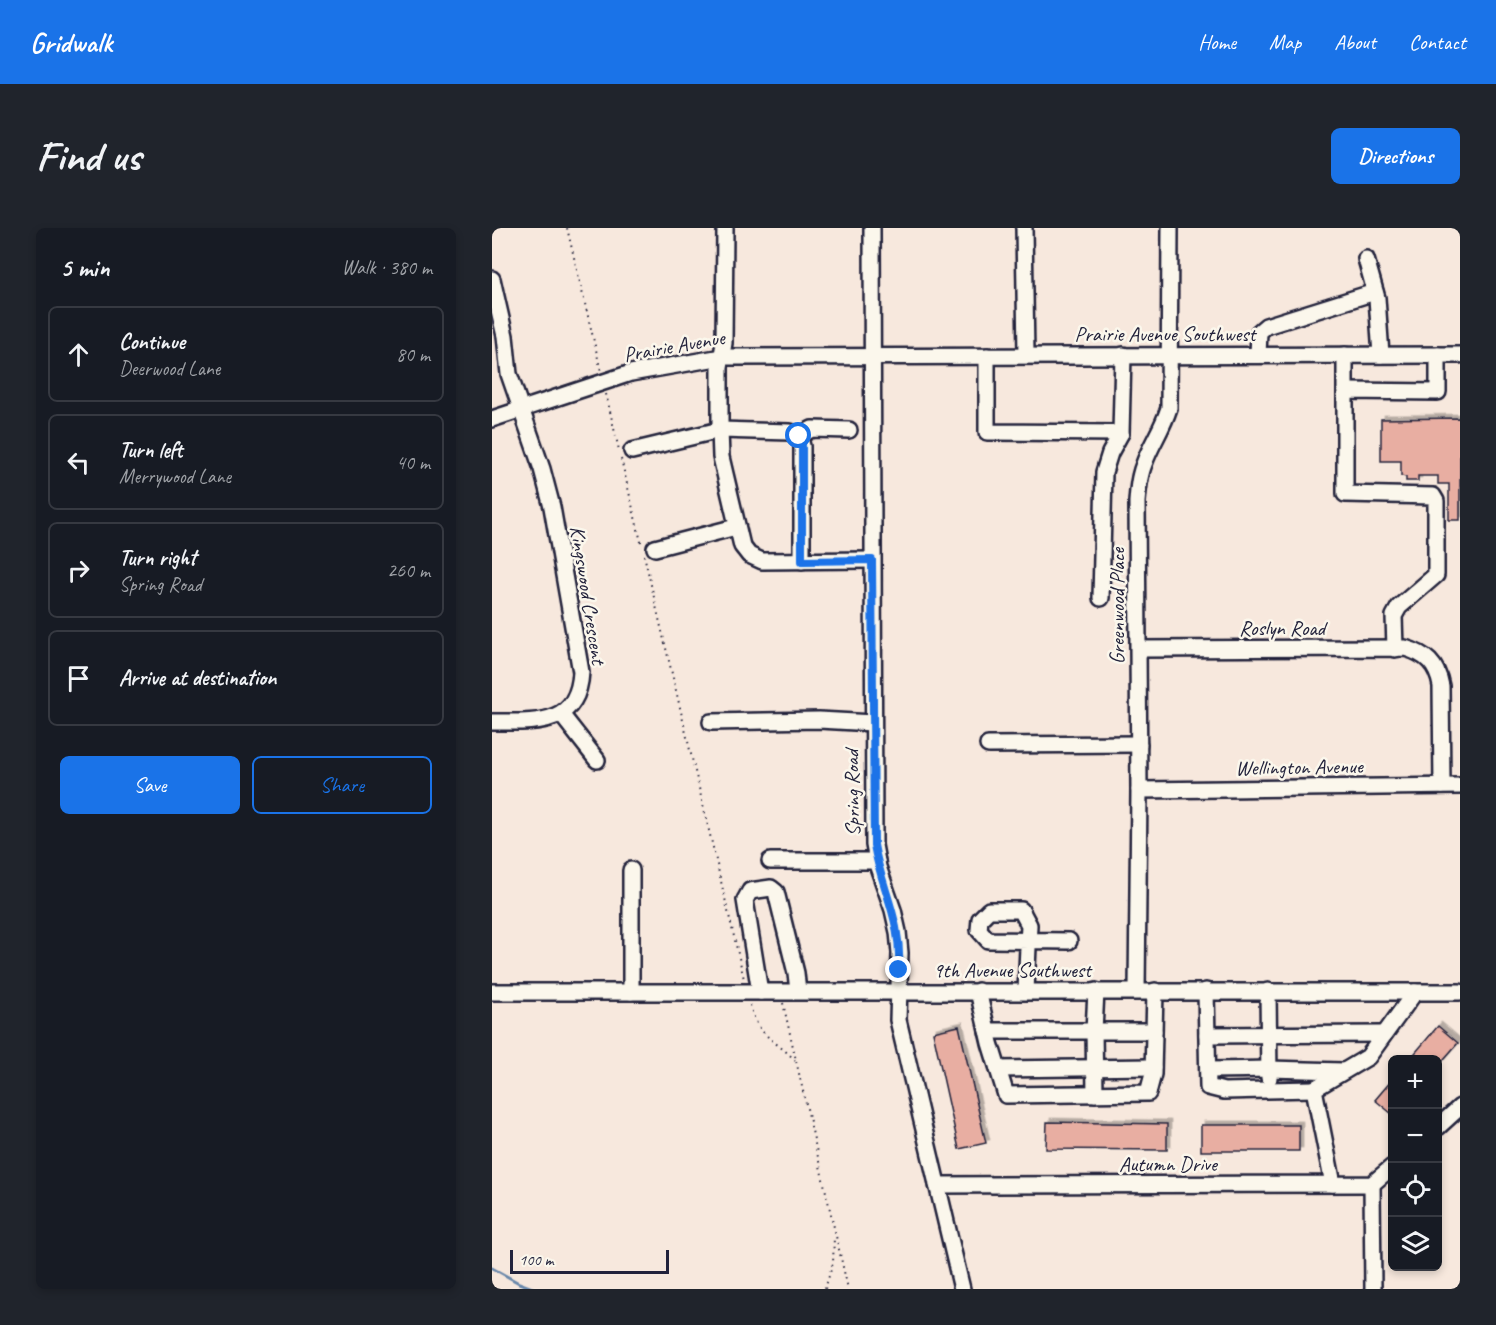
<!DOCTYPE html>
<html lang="en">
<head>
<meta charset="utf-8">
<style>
	body { margin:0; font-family:Caveat,sans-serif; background:#20242c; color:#f1f3f6 }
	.controls { position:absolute; right:18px; bottom:18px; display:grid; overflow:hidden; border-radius:9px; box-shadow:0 3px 9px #0003 }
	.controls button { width:54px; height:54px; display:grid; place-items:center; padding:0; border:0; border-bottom:2px solid #363941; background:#171b24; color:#f1f3f6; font:30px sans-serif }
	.scale { position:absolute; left:18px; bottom:15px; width:159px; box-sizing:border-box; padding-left:6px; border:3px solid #22223b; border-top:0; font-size:16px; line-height:21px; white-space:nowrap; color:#22223b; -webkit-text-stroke:4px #fbf7ec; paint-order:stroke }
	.stop { position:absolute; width:18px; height:18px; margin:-14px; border:4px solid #1a73e8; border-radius:50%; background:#fff }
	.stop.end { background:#1a73e8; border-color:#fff; box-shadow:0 2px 6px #0008 }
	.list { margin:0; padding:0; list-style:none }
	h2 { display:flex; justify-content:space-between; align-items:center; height:78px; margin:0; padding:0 24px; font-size:26px }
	h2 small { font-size:20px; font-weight:400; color:#9ea1a6 }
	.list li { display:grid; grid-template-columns:39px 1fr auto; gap:18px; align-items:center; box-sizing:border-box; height:96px; margin:0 12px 12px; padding:0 12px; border:2px solid #363941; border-radius:9px }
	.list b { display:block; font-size:22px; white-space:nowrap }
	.list p { margin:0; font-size:20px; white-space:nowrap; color:#9ea1a6 }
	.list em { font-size:20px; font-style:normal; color:#9ea1a6 }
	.actions { display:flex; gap:12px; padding:18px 24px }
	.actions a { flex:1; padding:14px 0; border:2px solid #1a73e8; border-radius:9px; text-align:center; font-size:21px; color:#1a73e8 }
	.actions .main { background:#1a73e8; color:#fff }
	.icon { flex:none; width:33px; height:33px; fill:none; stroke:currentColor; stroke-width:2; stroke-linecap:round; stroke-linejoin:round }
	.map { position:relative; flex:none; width:968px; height:1061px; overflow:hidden; border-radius:9px }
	header { display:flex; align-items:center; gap:36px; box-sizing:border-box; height:84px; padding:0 30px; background:#1a73e8; color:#fff }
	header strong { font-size:28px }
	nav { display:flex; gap:33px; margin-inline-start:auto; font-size:21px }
	.intro { display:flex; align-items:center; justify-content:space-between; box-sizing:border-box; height:144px; padding:0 36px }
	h1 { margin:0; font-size:42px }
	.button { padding:15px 27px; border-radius:9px; background:#1a73e8; color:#fff; font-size:21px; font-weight:700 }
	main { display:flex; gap:36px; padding:0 36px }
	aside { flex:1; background:#171b24; border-radius:9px; box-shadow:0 3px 9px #0003 }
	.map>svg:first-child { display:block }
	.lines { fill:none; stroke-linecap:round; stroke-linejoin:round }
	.stream { stroke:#6887aa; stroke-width:3 }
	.building { fill:#e8aea2; stroke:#22223b; stroke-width:1.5; filter:url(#shadow) }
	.minor-casing { stroke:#22223b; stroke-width:20 }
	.path { stroke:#22223b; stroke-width:2; stroke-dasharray:1.5 4.5; stroke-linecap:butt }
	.minor { stroke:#fbf7ec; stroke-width:15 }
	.route { stroke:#1a73e8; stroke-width:8 }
	.labels { text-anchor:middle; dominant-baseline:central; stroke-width:5; stroke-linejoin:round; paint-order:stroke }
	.street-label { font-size:21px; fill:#22223b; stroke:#fbf7ec }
</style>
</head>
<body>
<header>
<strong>Gridwalk</strong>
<nav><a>Home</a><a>Map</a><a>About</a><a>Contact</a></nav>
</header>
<div class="intro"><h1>Find us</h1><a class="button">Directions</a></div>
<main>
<aside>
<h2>5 min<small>Walk · 380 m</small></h2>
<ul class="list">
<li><svg class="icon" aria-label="ahead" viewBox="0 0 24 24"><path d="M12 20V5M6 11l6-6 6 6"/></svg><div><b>Continue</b><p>Deerwood Lane</p></div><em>80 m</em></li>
<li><svg class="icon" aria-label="left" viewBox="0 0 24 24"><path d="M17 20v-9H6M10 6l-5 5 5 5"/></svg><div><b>Turn left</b><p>Merrywood Lane</p></div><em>40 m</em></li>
<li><svg class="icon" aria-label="right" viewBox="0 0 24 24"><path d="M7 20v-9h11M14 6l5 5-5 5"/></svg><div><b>Turn right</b><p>Spring Road</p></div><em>260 m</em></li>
<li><svg class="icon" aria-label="arrive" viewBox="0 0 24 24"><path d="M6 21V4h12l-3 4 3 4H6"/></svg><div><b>Arrive at destination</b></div></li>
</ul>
<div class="actions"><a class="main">Save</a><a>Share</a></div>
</aside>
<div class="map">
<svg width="968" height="1061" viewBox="0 0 968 1061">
	<defs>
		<filter id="shadow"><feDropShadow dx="3.5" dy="-3.5" stdDeviation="0" flood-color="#0004"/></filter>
	</defs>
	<rect width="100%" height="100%" fill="#f7e8dd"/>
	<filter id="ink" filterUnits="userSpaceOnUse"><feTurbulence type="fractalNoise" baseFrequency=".0167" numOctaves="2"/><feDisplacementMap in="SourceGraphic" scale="12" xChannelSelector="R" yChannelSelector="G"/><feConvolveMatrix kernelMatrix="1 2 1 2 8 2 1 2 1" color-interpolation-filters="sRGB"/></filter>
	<g filter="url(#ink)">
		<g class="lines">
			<path class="stream" d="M0 1040 27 1055 43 1061"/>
		</g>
		<g class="building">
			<path d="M968 190V292H957V256H946V248H926V253H914V249L909 248V233H889V191Z"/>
			<path d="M467 798 494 915 467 921 441 804Z"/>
			<path d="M946 798 966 815 945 839V831H918Z"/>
			<path d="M900 852V886L883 872Z"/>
			<path d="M555 894 675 896V922L554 921Z"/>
			<rect x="709" y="897" width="98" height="26"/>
		</g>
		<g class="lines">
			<g class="minor-casing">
				<g id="minor">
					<path d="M233 0 232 115 228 139V202L229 229 250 318 257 327 270 333 380 332"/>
					<path d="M380 0 382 617 386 639 401 682 406 704 408 725 406 792 470 1061"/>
					<path d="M532 0 534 127"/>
					<path d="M874 31 885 70 889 127"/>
					<path d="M0 51 13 108 17 146 50 241 60 279 89 444C86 499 42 494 0 494"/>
					<path d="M766 127 767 104 774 98 883 64"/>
					<path d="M853 127V163"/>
					<path d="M495 128V204L629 205"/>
					<path d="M0 191 139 145 230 129 968 127"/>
					<path d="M307 208 320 201 357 202"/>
					<path d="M140 223 228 202 298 204 307 208 310 218V333"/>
					<path d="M163 320 244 299"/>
					<path d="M609 370 612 244 618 225 629 205 631 127"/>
					<path d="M647 421 913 420C934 426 945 436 949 458L950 558"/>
					<path d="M903 421 902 388 907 379 944 347V273L941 268 853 266V163L946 164V127"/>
					<path d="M69 486 105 532"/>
					<path d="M219 494 327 492 381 495"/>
					<path d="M496 517 647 516"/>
					<path d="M647 562 968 558"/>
					<path d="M278 633H385"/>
					<path d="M486 763 498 815 514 867 656 865 661 846 663 763"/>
					<path d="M534 763 537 697 529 682H497L488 691 487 702 496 712 577 713"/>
					<path d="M645 763 647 562 645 274C646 261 647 248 652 236 659 216 670 202 677 180L678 0"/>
					<path d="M714 763 716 859 732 863 822 861"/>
					<path d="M776 763 777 850"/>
					<path d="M0 764H968"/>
					<path d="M139 764V642"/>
					<path d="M268 764 253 672 258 663 279 660 284 664 304 745 306 763"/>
					<path d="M495 803H662"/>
					<path d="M715 807 892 806"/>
					<path d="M506 841 661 839"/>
					<path d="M716 842 777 841 851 843"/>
					<path d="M603 866 602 803 604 763"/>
					<path d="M946 899 968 879"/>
					<path d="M841 956 822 861 876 829 923 764"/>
					<path d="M880 956 881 1061"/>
					<path d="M445 957 880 956 900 939"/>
				</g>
			</g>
			<g class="path">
				<path d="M75 0 109 143"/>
				<path d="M114 166 127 222"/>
				<path d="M129 231 150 318"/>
				<path d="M152 327 252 751"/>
				<path d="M291 775 356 1061"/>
				<path d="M258 777C266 809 281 810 303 832"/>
				<path d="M333 1061 341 1035 342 1009"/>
			</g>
			<use href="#minor" class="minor"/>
		</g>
	</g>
	<g class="lines" filter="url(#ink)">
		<path class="route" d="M307 208 310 218V333L380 332 382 617C390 663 410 692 407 742"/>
	</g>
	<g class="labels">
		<g class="street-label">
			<text x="673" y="106">Prairie Avenue Southwest</text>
			<text transform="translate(182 118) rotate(-10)">Prairie Avenue</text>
			<text transform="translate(96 367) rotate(81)">Kingswood Crescent</text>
			<text transform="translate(625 378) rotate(-90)">Greenwood Place</text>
			<text x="790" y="400">Roslyn Road</text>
			<text transform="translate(807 539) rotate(-1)">Wellington Avenue</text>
			<text transform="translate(360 565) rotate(-91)">Spring Road</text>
			<text x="520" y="742">9th Avenue Southwest</text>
			<text x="676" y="936">Autumn Drive</text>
		</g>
	</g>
</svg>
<div class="controls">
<button>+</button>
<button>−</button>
<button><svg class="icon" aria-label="locate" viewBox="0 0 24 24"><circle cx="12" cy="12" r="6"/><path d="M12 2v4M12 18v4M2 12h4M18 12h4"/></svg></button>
<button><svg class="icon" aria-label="layers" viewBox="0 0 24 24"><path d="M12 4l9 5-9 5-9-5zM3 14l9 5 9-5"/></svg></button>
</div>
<div class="scale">100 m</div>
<div class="stop" style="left:307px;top:208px"></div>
<div class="stop end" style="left:407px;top:742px"></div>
</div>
</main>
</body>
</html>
